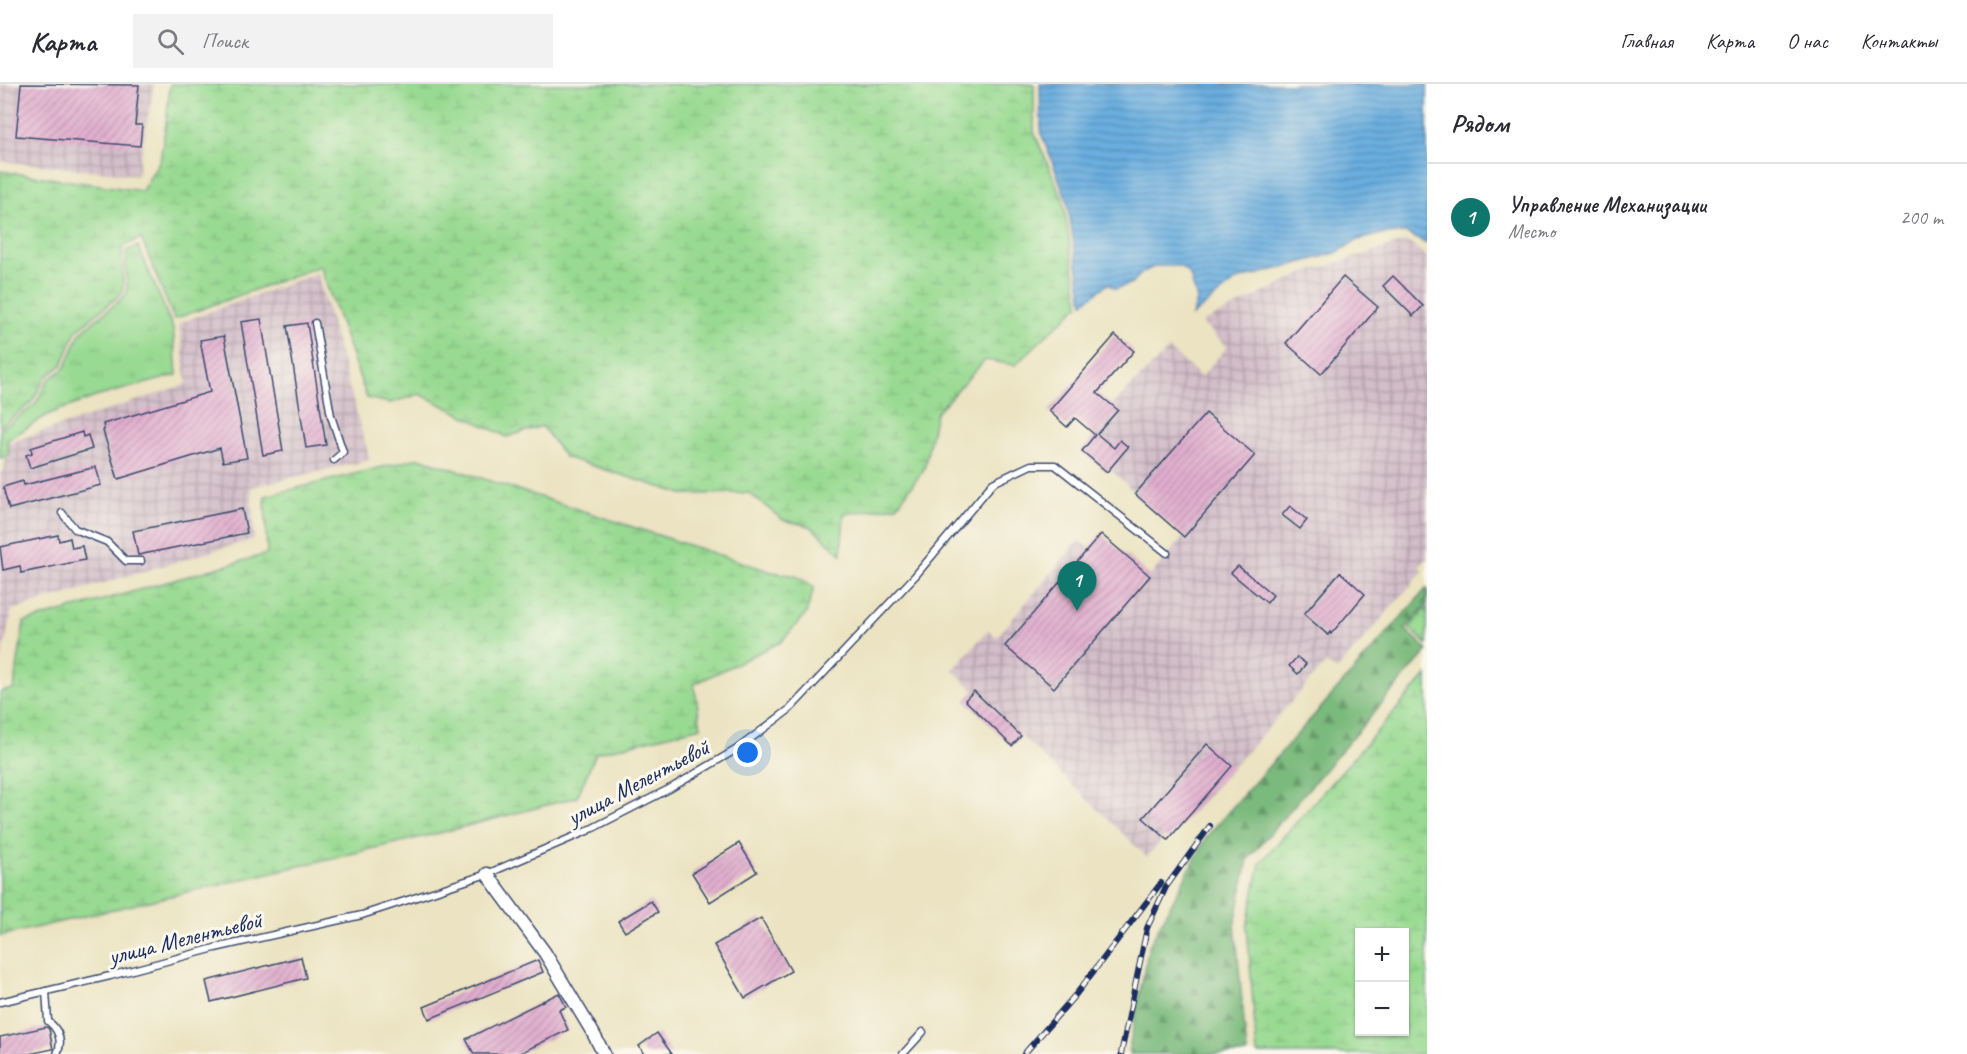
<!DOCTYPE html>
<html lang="ru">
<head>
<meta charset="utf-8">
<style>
	body { margin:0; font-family:Caveat,sans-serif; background:#f2f2f3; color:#2b2b33 }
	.controls { position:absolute; right:18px; bottom:18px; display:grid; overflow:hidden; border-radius:0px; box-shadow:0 2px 4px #0004 }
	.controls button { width:54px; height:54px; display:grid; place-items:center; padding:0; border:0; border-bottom:2px solid #e1e1e2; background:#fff; color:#2b2b33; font:30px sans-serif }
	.you { position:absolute; left:748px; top:669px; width:21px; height:21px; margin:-15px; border:4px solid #fff; border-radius:50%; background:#1a73e8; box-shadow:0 0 0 9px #1a73e833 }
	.badge { display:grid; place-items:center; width:39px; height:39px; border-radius:50%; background:#0f766e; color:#fff; font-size:20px; font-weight:700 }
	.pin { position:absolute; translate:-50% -50px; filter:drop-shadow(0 2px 3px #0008) }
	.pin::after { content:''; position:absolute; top:32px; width:21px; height:18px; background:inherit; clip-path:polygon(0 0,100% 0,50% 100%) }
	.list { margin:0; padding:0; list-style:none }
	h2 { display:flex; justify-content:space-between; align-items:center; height:78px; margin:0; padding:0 24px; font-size:26px }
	h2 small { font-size:20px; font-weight:400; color:#7c7c81 }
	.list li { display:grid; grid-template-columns:39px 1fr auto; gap:18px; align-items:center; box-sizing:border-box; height:108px; padding:0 24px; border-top:2px solid #e1e1e2 }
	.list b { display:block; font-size:22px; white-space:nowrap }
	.list p { margin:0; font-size:20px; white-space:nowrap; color:#7c7c81 }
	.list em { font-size:20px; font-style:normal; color:#7c7c81 }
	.icon { flex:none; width:33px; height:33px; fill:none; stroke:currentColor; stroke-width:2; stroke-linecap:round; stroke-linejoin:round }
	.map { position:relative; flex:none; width:1427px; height:970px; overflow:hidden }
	header { display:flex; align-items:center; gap:36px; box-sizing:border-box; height:84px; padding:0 30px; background:#fff; border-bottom:2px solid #e1e1e2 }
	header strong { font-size:28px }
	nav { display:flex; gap:33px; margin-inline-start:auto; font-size:21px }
	.search { width:420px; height:54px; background:#f2f2f3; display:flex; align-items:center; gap:15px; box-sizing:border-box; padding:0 21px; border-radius:0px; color:#7c7c81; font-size:22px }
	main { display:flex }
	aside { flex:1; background:#fff }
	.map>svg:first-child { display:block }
	.industrial { fill:url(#industrial-grid) }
	.grass { fill:url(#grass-tufts); stroke:#5a8478; stroke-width:1.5 }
	.forest { fill:url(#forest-firs); stroke:#4a746c; stroke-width:1.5 }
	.wetland { fill:url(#wetland-marsh); stroke:#5a8478; stroke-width:1.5; fill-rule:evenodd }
	.water { fill:url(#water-rules); stroke:#426e9e; stroke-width:1.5 }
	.building { fill:url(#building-hatch) }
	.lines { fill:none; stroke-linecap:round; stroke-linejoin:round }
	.service-casing { stroke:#3a4a6d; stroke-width:9 }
	.minor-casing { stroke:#3a4a6d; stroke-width:15 }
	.service { stroke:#fff; stroke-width:6 }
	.minor { stroke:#fff; stroke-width:12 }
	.rail-casing { stroke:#1b2f5e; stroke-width:6 }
	.rail { stroke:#fbf7ec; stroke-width:4; stroke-dasharray:11; stroke-linecap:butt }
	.labels { text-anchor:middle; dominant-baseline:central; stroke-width:6; stroke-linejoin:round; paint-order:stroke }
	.street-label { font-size:24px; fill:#1b2f5e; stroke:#fbf7ec }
</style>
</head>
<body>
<header>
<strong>Карта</strong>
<div class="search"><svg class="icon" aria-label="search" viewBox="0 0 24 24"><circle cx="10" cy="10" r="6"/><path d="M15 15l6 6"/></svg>Поиск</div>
<nav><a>Главная</a><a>Карта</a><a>О нас</a><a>Контакты</a></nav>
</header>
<main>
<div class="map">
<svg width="1427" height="970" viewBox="0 0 1427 970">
	<defs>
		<pattern id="industrial-grid" width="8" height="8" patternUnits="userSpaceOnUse" patternTransform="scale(1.5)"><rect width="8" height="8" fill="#d2bdc8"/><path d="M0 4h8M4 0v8" fill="none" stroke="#aa9aa6"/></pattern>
		<pattern id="grass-tufts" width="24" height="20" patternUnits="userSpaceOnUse" patternTransform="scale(1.5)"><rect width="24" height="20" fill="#98da91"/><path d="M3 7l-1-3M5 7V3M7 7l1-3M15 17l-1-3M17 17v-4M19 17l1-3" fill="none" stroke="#82bb7f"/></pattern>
		<pattern id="forest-firs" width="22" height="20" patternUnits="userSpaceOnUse" patternTransform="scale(1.5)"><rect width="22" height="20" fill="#7aba7b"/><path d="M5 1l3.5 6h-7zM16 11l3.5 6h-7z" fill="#639868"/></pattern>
		<pattern id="wetland-marsh" width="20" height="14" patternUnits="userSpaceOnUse" patternTransform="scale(1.5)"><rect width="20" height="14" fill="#98da91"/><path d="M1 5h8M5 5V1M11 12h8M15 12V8" fill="none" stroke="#82bb7f"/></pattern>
		<pattern id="water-rules" width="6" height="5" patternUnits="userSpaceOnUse" patternTransform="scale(1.5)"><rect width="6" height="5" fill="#6aaedf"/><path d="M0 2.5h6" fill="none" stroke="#568eb8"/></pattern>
		<pattern id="building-hatch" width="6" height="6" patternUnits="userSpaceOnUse" patternTransform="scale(1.5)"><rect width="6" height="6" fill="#e2afcf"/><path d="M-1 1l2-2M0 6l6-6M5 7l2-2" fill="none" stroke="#b68fab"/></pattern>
	</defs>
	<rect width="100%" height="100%" fill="#fbf7ec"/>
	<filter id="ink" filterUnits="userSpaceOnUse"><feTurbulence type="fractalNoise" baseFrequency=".0167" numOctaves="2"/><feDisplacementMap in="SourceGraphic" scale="12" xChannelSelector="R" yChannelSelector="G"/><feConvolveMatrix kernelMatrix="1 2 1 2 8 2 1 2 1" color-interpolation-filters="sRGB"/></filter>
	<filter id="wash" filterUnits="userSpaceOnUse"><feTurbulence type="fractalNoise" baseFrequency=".008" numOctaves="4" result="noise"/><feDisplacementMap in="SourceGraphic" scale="24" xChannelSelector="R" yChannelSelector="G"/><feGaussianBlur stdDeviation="1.35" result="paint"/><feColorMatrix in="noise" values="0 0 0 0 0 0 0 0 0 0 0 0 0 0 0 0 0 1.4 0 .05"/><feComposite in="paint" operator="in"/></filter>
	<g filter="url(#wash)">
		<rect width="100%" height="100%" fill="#ebe3c1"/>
		<g class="industrial">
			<path d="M0 0H154L137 91 0 77Z"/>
			<path d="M1407 157 1427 173V474L1419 483 1423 487 1336 587 1326 579 1168 756 1164 753 1147 773 953 586 988 546 997 553 1079 456 1089 464 1101 450 1150 492 1184 453 1135 411 1136 409 1110 385 1107 388 1082 367 1095 351 1112 321 1169 265 1201 293 1227 263 1202 239 1304 189Z"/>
			<path d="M317 189 370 376 251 403 254 455 12 526 0 582V388L4 387 8 359 187 300 179 239Z"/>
		</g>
		<path class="grass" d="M138 162 173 244 177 291 95 313 49 330 7 356 10 372 0 374V346L35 321 48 296 65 284 80 249 127 210 126 167Z"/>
		<path class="forest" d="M1427 504V520L1405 545 1427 565V567L1248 775 1235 840 1247 970H1129L1130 959 1149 862 1207 752Z"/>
		<g class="wetland">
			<path d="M170 0H1034V48L1063 116 1079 221 1015 281 985 276 936 329 924 385 897 422 844 430 841 470 810 442 783 436 749 409 682 410 565 373 542 342 507 353 420 310 390 319 367 314 320 182 174 235 141 154 122 163 123 208 76 247 62 281 45 294 32 318 0 343V87L142 107 160 76 166 40Z"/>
			<path d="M419 374 772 488 796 492 814 503 806 530 781 558 694 600 701 643 596 669 577 713 452 746 0 852V608L14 605 24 538 267 470 265 412Z"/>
			<path d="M1427 523V560L1409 544Z"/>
			<path d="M1427 591V970H1257L1247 842 1260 779ZM1360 848H1404V948H1360Z"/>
		</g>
		<path class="water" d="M1040 0H1427V160L1406 149 1382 150 1358 156 1336 169 1237 196 1192 232 1197 216 1190 191 1180 182H1156L1143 188 1132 199 1116 205 1108 200 1083 219 1067 116 1041 49Z"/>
		<g id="blocks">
			<g class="building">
				<path d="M21 0 139 1 135 41H142L140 62 16 52Z"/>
				<path d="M1393 192 1423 222 1413 232 1383 202Z"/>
				<path d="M1343 193 1378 223 1321 290 1286 259Z"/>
				<path d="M261 235 283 367 263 371 241 238Z"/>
				<path d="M307 239 326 361 306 364 287 242Z"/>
				<path d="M1115 251 1134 267 1097 309 1118 326 1097 350 1114 364 1120 356 1128 363 1107 388 1082 367 1095 351 1075 334 1067 343 1049 327Z"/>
				<path d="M224 252 247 374 223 378 220 364 118 395 103 347 104 346 103 340 210 308 200 256Z"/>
				<path d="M1206 329 1255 371 1184 453 1135 410Z"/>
				<path d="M82 348 83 353 88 351 92 365 30 384 26 371 32 369 31 364Z"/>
				<path d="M96 383 101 401 9 425 3 403 23 397 24 401Z"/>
				<path d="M1290 422 1307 436 1300 445 1282 431Z"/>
				<path d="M242 425 247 449 138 471 133 447Z"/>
				<path d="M1101 450 1150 492 1054 604 1005 562Z"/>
				<path d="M58 451 59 457 70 454 72 464 82 462 85 476 21 489 20 482 3 486 0 463Z"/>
				<path d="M1238 482 1273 511 1267 519 1231 489Z"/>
				<path d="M1340 488 1365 510 1331 550 1330 548 1328 551 1304 530Z"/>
				<path d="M1297 573 1306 580 1298 590 1289 582Z"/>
				<path d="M974 607 1021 652 1012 662 965 616Z"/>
				<path d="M1207 660 1232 682 1168 756 1143 734Z"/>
				<path d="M739 759 757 788 710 818 692 789Z"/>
				<path d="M651 817 658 828 625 848 618 837Z"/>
				<path d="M761 834 791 887 745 914 714 861Z"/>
				<path d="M301 873 306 894 211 918 206 897Z"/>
				<path d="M538 876 543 888 429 935 424 923Z"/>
				<path d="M559 909 566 923 559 926 568 946 518 970H474L466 955Z"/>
				<path d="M46 943 49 945 53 965 29 970H0V953Z"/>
				<path d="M657 949 672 970H644L639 962Z"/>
			</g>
		</g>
	</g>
	<g filter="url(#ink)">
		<use href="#blocks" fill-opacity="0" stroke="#3a4a6d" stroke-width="1.5"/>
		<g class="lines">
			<g class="service-casing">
				<g id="service">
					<path d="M315 239 331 332 343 368 334 376"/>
					<path d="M62 429 75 445 107 458 126 477H141"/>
					<path d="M46 907 48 937C59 946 63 957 57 970"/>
					<path d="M0 918 110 892 215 864 362 831 487 790 587 747 671 704 737 665 790 625 915 492 993 399 1031 381H1055L1167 469"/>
					<path d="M903 970 923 948"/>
				</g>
			</g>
			<g class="minor-casing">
				<path id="minor" d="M487 790 545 869 593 949 604 970"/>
			</g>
			<use href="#service" class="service"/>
			<use href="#minor" class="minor"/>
			<g class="rail-casing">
				<g id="rail">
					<path d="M1024 970 1077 909 1161 799"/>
					<path d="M1121 970 1147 844 1166 803 1210 742"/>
				</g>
			</g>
			<use href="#rail" class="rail"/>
		</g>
	</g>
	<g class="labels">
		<g class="street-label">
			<text transform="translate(638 698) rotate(-28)">улица Мелентьевой</text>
			<text transform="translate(185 854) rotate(-14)">улица Мелентьевой</text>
		</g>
	</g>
</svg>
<div class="controls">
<button>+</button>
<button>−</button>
</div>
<div class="you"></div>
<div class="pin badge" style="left:1077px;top:527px">1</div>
</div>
<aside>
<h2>Рядом<small></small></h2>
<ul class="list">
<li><span class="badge">1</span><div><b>Управление Механизации</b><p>Место</p></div><em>200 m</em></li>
</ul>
</aside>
</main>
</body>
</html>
